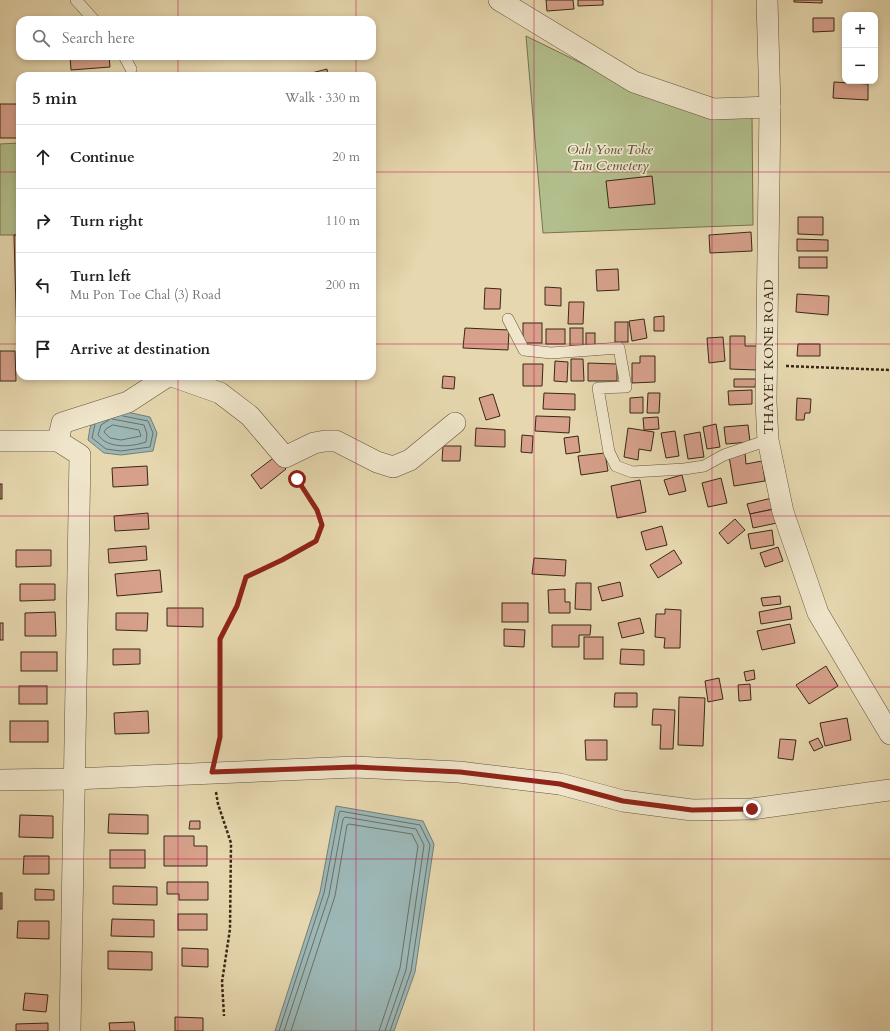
<!DOCTYPE html>
<html lang="en">
<head>
<meta charset="utf-8">
<style>
	body { margin:0; font-family:Cardo,serif; background:#f6f6f6; color:#222 }
	.controls { position:absolute; right:12px; top:12px; display:grid; overflow:hidden; border-radius:8px; box-shadow:0 2px 6px #0003 }
	.controls button { width:36px; height:36px; display:grid; place-items:center; padding:0; border:0; border-bottom:1px solid #e0e0e0; background:#fff; color:#222; font:20px sans-serif }
	.stop { position:absolute; width:12px; height:12px; margin:-9px; border:3px solid #8f2418; border-radius:50%; background:#fff }
	.stop.end { background:#8f2418; border-color:#fff; box-shadow:0 1px 4px #0008 }
	.list { margin:0; padding:0; list-style:none }
	h2 { display:flex; justify-content:space-between; align-items:center; height:52px; margin:0; padding:0 16px; font-size:17px }
	h2 small { font-size:13px; font-weight:400; color:#767676 }
	.list li { display:grid; grid-template-columns:26px 1fr auto; gap:12px; align-items:center; box-sizing:border-box; height:64px; padding:0 16px; border-top:1px solid #e0e0e0 }
	.list b { display:block; font-size:15px; white-space:nowrap }
	.list p { margin:0; font-size:13px; white-space:nowrap; color:#767676 }
	.list em { font-size:13px; font-style:normal; color:#767676 }
	.icon { flex:none; width:22px; height:22px; fill:none; stroke:currentColor; stroke-width:2; stroke-linecap:round; stroke-linejoin:round }
	.map { position:relative; flex:none; width:890px; height:1031px; overflow:hidden }
	.search { position:absolute; background:#fff; box-shadow:0 2px 6px #0003; left:16px; top:16px; width:360px; height:44px; display:flex; align-items:center; gap:10px; box-sizing:border-box; padding:0 14px; border-radius:12px; color:#767676; font-size:15px }
	.panel { position:absolute; background:#fff; box-shadow:0 2px 6px #0003; left:16px; top:72px; width:360px; height:308px; border-radius:12px }
	.map>svg:first-child { display:block }
	.green { fill:#b2bf8c; stroke:#767451 }
	.water { fill:#9cb7b6; stroke:#747e76 }
	.lines { fill:none; stroke-linecap:round; stroke-linejoin:round }
	.shore { stroke:#6a7066; stroke-width:1 }
	.building { fill:#d6a08a; stroke:#392816 }
	.lane-casing { stroke:#64543c; stroke-width:12 }
	.street-casing { stroke:#64543c; stroke-width:22 }
	.path { stroke:#392816; stroke-width:2.5; stroke-dasharray:3 2; stroke-linecap:butt }
	.lane { stroke:#efe5ca; stroke-width:11 }
	.street { stroke:#efe5ca; stroke-width:21 }
	.route { stroke:#8f2418; stroke-width:5 }
	.grid { fill:none; stroke:#c2185b; stroke-width:1; stroke-opacity:0.55 }
	.labels { text-anchor:middle; dominant-baseline:central; stroke-width:3.5; stroke-linejoin:round; paint-order:stroke }
	.park-label { font-size:14px; font-style:italic; fill:#574e34; stroke:#efe5ca }
	.street-label { font-size:14px; fill:#392816; stroke:#efe5ca }
</style>
</head>
<body>
<div class="map">
<svg width="890" height="1031" viewBox="0 0 890 1031">
	<rect width="100%" height="100%" fill="#e6d7ae"/>
	<filter id="stains"><feTurbulence type="fractalNoise" baseFrequency=".005" numOctaves="4"/><feColorMatrix values="0 0 0 0 .2 0 0 0 0 .09 0 0 0 0 .02 0 0 0 .5 -.17"/></filter>
	<radialGradient id="worn" r=".72"><stop offset=".6" stop-color="#630" stop-opacity="0"/><stop offset="1" stop-color="#630" stop-opacity=".3"/></radialGradient>
	<g class="green">
		<path d="M526 36 628 86 752 114 753 225 543 233Z"/>
		<path d="M20 143V235H0V144Z"/>
	</g>
	<g class="water">
		<path d="M122 411 150 417 157 433 153 451 121 455 104 453 88 440 90 428 94 418Z"/>
		<path d="M336 806 423 821 434 844 415 972 394 1031H275L320 892Z"/>
	</g>
	<g class="lines">
		<g class="shore">
			<path d="M109 420 101 425 98 435C108 449 131 447 146 442L147 434 144 425 112 419"/>
			<path d="M95 424 92 438 106 449 121 451 150 447 153 433 148 421 123 416"/>
			<path d="M113 425 139 430 141 436 121 440 110 438 104 432 106 429Z"/>
			<path d="M279 1031 324 893 339 813 340 811 420 825 430 845 411 971 390 1031"/>
			<path d="M284 1031 329 895 343 819 345 817 416 829 424 845 406 970 385 1031"/>
			<path d="M291 1031 335 896 347 825 349 824 412 834 418 846 400 968 379 1031"/>
		</g>
	</g>
	<g class="building">
		<path d="M546 0H573L574 9 547 11Z"/>
		<path d="M578 0H603V5L578 6Z"/>
		<path d="M794 0H822V3L794 2Z"/>
		<path d="M813 18H834V31L813 32Z"/>
		<path d="M70 56H109L110 67 71 70Z"/>
		<path d="M327 69 328 76H300Z"/>
		<path d="M834 82 868 84V100L833 98Z"/>
		<rect x="0" y="104" width="20" height="34"/>
		<path d="M652 176 655 204 609 208 606 181Z"/>
		<path d="M798 217H823V235L798 234Z"/>
		<path d="M751 232 752 251 710 253 709 235Z"/>
		<path d="M14 235H20V344H17Z"/>
		<path d="M797 239 828 240V251H797Z"/>
		<rect x="799" y="257" width="28" height="11"/>
		<path d="M618 269 619 290 597 291 596 270Z"/>
		<path d="M545 287 561 288V306L545 305Z"/>
		<path d="M485 288 501 289 500 309H484Z"/>
		<path d="M797 294 829 296 828 315 796 312Z"/>
		<path d="M569 302H584L583 324H568Z"/>
		<path d="M664 316V331H654V317Z"/>
		<path d="M644 319 647 338 632 341 629 321Z"/>
		<rect x="615" y="322" width="13" height="20"/>
		<rect x="523" y="323" width="19" height="20"/>
		<path d="M465 328 509 330 508 350 463 348Z"/>
		<rect x="570" y="328" width="13" height="18"/>
		<rect x="546" y="329" width="19" height="15"/>
		<rect x="586" y="333" width="9" height="13"/>
		<path d="M730 336H745V346H758L757 370 730 369Z"/>
		<path d="M723 337 725 361 709 363 707 338Z"/>
		<path d="M798 344H820V356H797Z"/>
		<path d="M0 351H15L16 381H0Z"/>
		<path d="M640 356H655V382L632 383V363H640Z"/>
		<path d="M571 359H583L584 381H571Z"/>
		<path d="M555 361 568 362 567 382 554 381Z"/>
		<path d="M588 363 617 364V381H588Z"/>
		<path d="M523 364H543L542 386H523Z"/>
		<path d="M443 376 455 377 454 389 442 388Z"/>
		<path d="M734 379H756L755 387H734Z"/>
		<path d="M752 390V404L729 405 728 391Z"/>
		<path d="M544 393 575 394V410L543 409Z"/>
		<path d="M648 393H660L659 413H647Z"/>
		<path d="M493 394 500 416 486 420 479 398Z"/>
		<path d="M643 397V413H630V398Z"/>
		<path d="M797 398 811 399 810 413H805L804 420H796Z"/>
		<path d="M536 416 570 417 569 433 535 431Z"/>
		<path d="M658 417 659 429 644 430 643 418Z"/>
		<path d="M716 424 720 447 707 449 703 427Z"/>
		<path d="M748 425 750 442 726 444 724 427Z"/>
		<path d="M476 428 505 430V447L475 446Z"/>
		<path d="M628 428 654 432 651 451 639 449 638 460 624 457Z"/>
		<path d="M675 431 679 456 666 458 661 433Z"/>
		<path d="M700 432 704 457 688 459 684 435Z"/>
		<path d="M522 435 533 436 532 453 521 452Z"/>
		<path d="M578 436 580 452 566 454 564 438Z"/>
		<path d="M443 446H461L460 461H442Z"/>
		<path d="M605 453 608 471 581 475 578 456Z"/>
		<path d="M745 453 746 464 762 461 765 481 734 486 729 456Z"/>
		<path d="M276 456 286 469 261 489 251 475Z"/>
		<path d="M147 466 148 485 113 487 112 468Z"/>
		<path d="M682 475 686 491 669 495 664 480Z"/>
		<path d="M721 478 727 503 708 507 702 483Z"/>
		<path d="M640 480 646 512 617 518 611 486Z"/>
		<rect x="0" y="484" width="2" height="15"/>
		<path d="M772 498 774 509 750 514 747 504Z"/>
		<path d="M774 509 777 523 753 528 750 514Z"/>
		<path d="M148 513 149 529 115 531 114 516Z"/>
		<path d="M735 519 745 530 728 544 719 533Z"/>
		<path d="M662 526 667 545 646 550 641 532Z"/>
		<path d="M772 530 774 545 751 549 748 534Z"/>
		<path d="M146 546 147 560 109 563 108 549Z"/>
		<path d="M778 547 783 561 765 567 760 553Z"/>
		<path d="M16 550H51V566L16 567Z"/>
		<path d="M674 550 682 563 658 578 650 565Z"/>
		<path d="M534 558 566 560 565 576 532 574Z"/>
		<path d="M160 570 162 592 117 596 115 574Z"/>
		<path d="M620 582 623 596 602 601 598 587Z"/>
		<path d="M576 583H591V610L575 609Z"/>
		<path d="M20 584H55V600L20 601Z"/>
		<path d="M565 589V602H570V613H549L548 590Z"/>
		<path d="M780 596 781 604 763 606 761 598Z"/>
		<rect x="502" y="603" width="26" height="19"/>
		<path d="M790 606 792 619 761 624 759 612Z"/>
		<path d="M167 608H203V627L167 626Z"/>
		<path d="M665 609 681 610 680 648H664L665 638 655 637 656 614H665Z"/>
		<path d="M55 612 56 636H25V613Z"/>
		<path d="M116 613H148L147 631 116 630Z"/>
		<path d="M640 618 644 633 622 638 618 623Z"/>
		<rect x="0" y="623" width="3" height="17"/>
		<path d="M790 624 795 643 762 650 757 631Z"/>
		<path d="M552 625H591L590 635H579V647H552Z"/>
		<path d="M504 629 525 630 524 647 504 646Z"/>
		<rect x="584" y="637" width="19" height="22"/>
		<path d="M113 649H140V664L113 665Z"/>
		<path d="M621 649 644 650V665L620 664Z"/>
		<rect x="21" y="652" width="36" height="19"/>
		<path d="M826 666 838 686 809 704 796 685Z"/>
		<path d="M754 670 755 679 746 681 744 672Z"/>
		<path d="M719 678 723 699 708 702 705 681Z"/>
		<path d="M750 684 751 700 739 701 738 685Z"/>
		<rect x="19" y="686" width="28" height="18"/>
		<path d="M615 693H637V707H614Z"/>
		<path d="M679 697 705 698 703 746 678 745Z"/>
		<path d="M653 709 675 710 673 749H660L661 725H652Z"/>
		<path d="M148 711 149 733 115 734 114 713Z"/>
		<path d="M847 718 851 740 825 746 820 723Z"/>
		<rect x="10" y="721" width="38" height="21"/>
		<path d="M818 738 823 747 814 751 809 742Z"/>
		<path d="M780 739 796 740 793 760 778 758Z"/>
		<path d="M585 740H607V760H586Z"/>
		<path d="M109 814 148 815V834L108 833Z"/>
		<path d="M20 815 53 816V838L19 837Z"/>
		<path d="M190 821H200V829H189Z"/>
		<path d="M164 836H194V846H207V866H164Z"/>
		<rect x="110" y="850" width="35" height="18"/>
		<path d="M24 856H49V874H23Z"/>
		<path d="M167 882H208V900H179V894H167Z"/>
		<path d="M113 886 157 887V905L113 904Z"/>
		<path d="M35 889 54 890V900H35Z"/>
		<rect x="0" y="893" width="2" height="16"/>
		<rect x="178" y="914" width="29" height="16"/>
		<path d="M112 919 154 920V937L111 936Z"/>
		<path d="M18 921H49V939L17 938Z"/>
		<path d="M182 948 208 949V967L182 966Z"/>
		<path d="M108 951 152 952V970L108 969Z"/>
		<path d="M25 993 48 995 46 1012 23 1010Z"/>
		<path d="M175 1017 203 1018V1031H175Z"/>
		<path d="M134 1022 135 1031H110L109 1023Z"/>
		<path d="M48 1023V1031H16V1024Z"/>
	</g>
	<g class="lines">
		<g class="lane-casing">
			<g id="lane">
				<path d="M76 0 94 20"/>
				<path d="M124 56 131 69"/>
				<path d="M508 319 524 350 551 353 619 348 626 387 598 388 609 452 616 466 632 472 684 469 704 466 724 455 768 440"/>
			</g>
		</g>
		<g class="street-casing">
			<g id="street">
				<path d="M499 0 634 82 713 109 770 107"/>
				<path d="M767 0 770 107 766 402 768 440 783 512 818 613 890 734"/>
				<path d="M172 376 220 393 250 416 285 457 314 443 325 441H336L377 462 393 467 410 460 455 423"/>
				<path d="M0 441H58L80 455 70 1031"/>
				<path d="M58 441 62 423 128 402 168 376"/>
				<path d="M0 780 74 779 355 767 459 772 560 784 623 801 692 810 752 809 890 790"/>
			</g>
		</g>
		<g class="path">
			<path d="M786 366 890 370"/>
			<path d="M216 754 220 737V639L237 606 246 577 282 560 316 541 322 525 317 510 294 473"/>
			<path d="M216 792 218 804 231 843 230 929 222 982 224 1016"/>
		</g>
		<use href="#lane" class="lane"/>
		<use href="#street" class="street"/>
	</g>
	<g class="lines">
		<path class="route" d="M297 479 317 510 322 525 316 541 282 560 246 577 237 606 220 639V737L212 772 355 767 460 772 560 784 623 801 692 810 752 809"/>
	</g>
	<path class="grid" d="M178 0V20M356 0V20M534 0V1031M712 0V1031M178 56V76M356 56V76M0 172H20M372 172H890M0 344H20M372 344H890M178 376V1031M356 376V1031M0 516H890M0 687H890M0 859H890"/>
	<g class="labels">
		<g class="park-label">
			<text x="610" y="149">Oah Yone Toke<tspan x="610" dy="16">Tan Cemetery</tspan></text>
		</g>
		<g class="street-label">
			<text transform="translate(768 357) rotate(-90)">THAYET KONE ROAD</text>
		</g>
	</g>
	<rect width="100%" height="100%" filter="url(#stains)"/>
	<rect width="100%" height="100%" fill="url(#worn)"/>
</svg>
<div class="controls">
<button>+</button>
<button>−</button>
</div>
<div class="stop" style="left:297px;top:479px"></div>
<div class="stop end" style="left:752px;top:809px"></div>
<div class="search"><svg class="icon" aria-label="search" viewBox="0 0 24 24"><circle cx="10" cy="10" r="6"/><path d="M15 15l6 6"/></svg>Search here</div>
<section class="panel">
<h2>5 min<small>Walk · 330 m</small></h2>
<ul class="list">
<li><svg class="icon" aria-label="ahead" viewBox="0 0 24 24"><path d="M12 20V5M6 11l6-6 6 6"/></svg><div><b>Continue</b></div><em>20 m</em></li>
<li><svg class="icon" aria-label="right" viewBox="0 0 24 24"><path d="M7 20v-9h11M14 6l5 5-5 5"/></svg><div><b>Turn right</b></div><em>110 m</em></li>
<li><svg class="icon" aria-label="left" viewBox="0 0 24 24"><path d="M17 20v-9H6M10 6l-5 5 5 5"/></svg><div><b>Turn left</b><p>Mu Pon Toe Chal (3) Road</p></div><em>200 m</em></li>
<li><svg class="icon" aria-label="arrive" viewBox="0 0 24 24"><path d="M6 21V4h12l-3 4 3 4H6"/></svg><div><b>Arrive at destination</b></div></li>
</ul>
</section>
</div>
</body>
</html>
